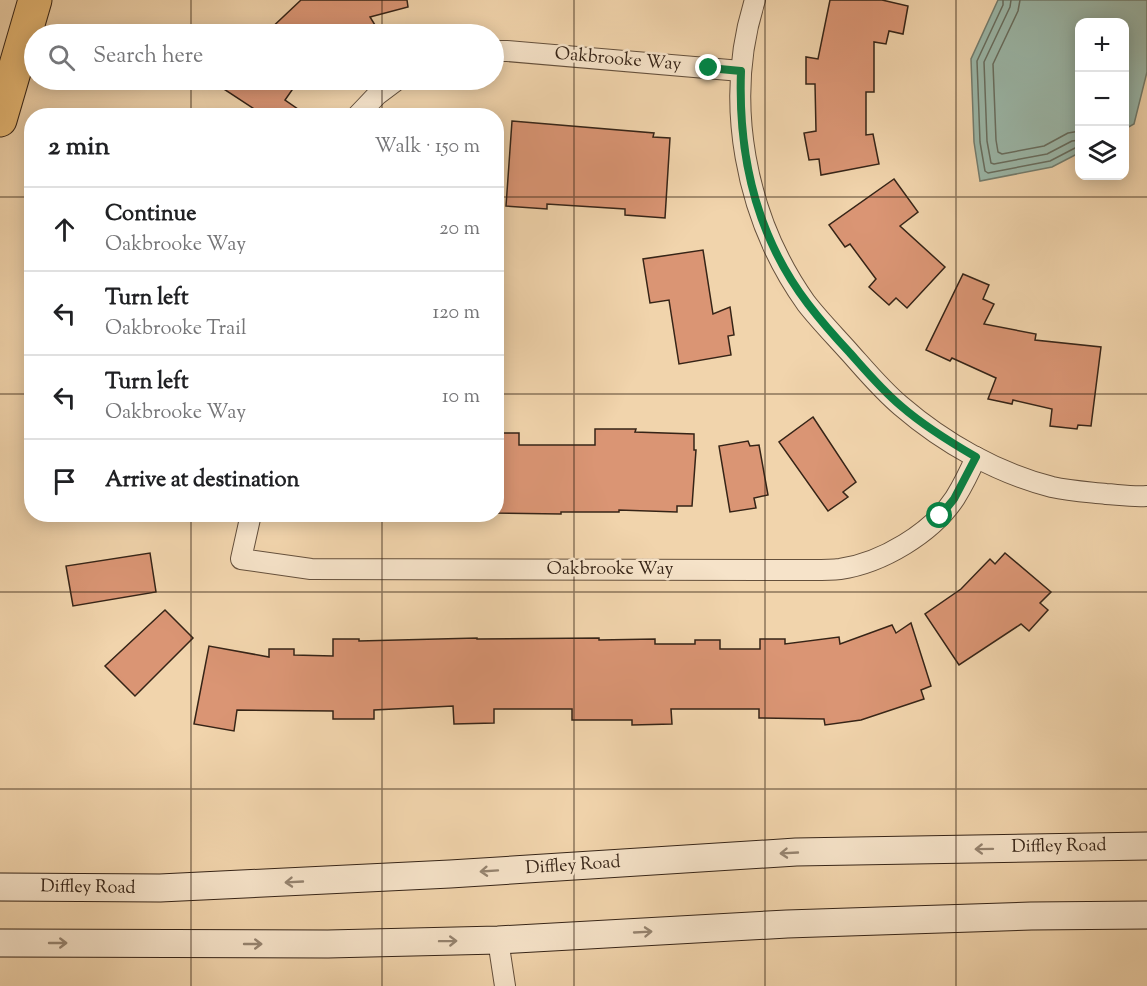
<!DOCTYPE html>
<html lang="en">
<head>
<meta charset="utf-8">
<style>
	body { margin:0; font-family:"Sorts Mill Goudy",serif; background:#f6f6f6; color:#202124 }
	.controls { position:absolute; right:18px; top:18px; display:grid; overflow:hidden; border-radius:12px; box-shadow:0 3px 15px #0003 }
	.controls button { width:54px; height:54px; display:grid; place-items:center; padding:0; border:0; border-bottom:2px solid #e0e0e0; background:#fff; color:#202124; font:30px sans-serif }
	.stop { position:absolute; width:18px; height:18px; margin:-14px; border:4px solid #0b8043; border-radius:50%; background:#fff }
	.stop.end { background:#0b8043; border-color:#fff; box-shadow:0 2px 6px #0008 }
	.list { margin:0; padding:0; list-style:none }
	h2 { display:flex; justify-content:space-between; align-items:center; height:78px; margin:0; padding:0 24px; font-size:26px }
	h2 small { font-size:20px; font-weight:400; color:#757577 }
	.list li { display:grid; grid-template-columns:39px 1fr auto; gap:18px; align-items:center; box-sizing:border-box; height:84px; padding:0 24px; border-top:2px solid #e0e0e0 }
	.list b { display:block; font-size:22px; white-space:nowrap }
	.list p { margin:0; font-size:20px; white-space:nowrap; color:#757577 }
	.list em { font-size:20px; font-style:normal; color:#757577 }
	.icon { flex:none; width:33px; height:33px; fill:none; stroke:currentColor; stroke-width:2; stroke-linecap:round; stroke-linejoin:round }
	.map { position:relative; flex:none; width:1147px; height:986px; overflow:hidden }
	.search { position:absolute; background:#fff; box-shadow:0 3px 15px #0003; left:24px; top:24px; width:480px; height:66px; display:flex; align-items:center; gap:15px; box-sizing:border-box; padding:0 21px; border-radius:33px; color:#757577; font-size:22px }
	.panel { position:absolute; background:#fff; box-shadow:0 3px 15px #0003; left:24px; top:108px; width:480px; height:414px; border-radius:24px }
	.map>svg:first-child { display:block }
	.water { fill:#9bb8aa; stroke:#737d6f; stroke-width:1.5 }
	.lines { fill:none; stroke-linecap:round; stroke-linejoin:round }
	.shore { stroke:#686e60; stroke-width:1.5 }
	.building { fill:#da9574; stroke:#362417; stroke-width:1.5 }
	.street-casing { stroke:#65503c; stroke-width:22 }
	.secondary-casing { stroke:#362417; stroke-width:29 }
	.highway-casing { stroke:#362417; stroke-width:35 }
	.street { stroke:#f6e3c9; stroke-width:20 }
	.secondary { stroke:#f6e3c9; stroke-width:27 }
	.highway { stroke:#e8ba76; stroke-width:33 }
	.oneway { stroke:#968470 }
	.route { stroke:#0b8043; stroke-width:8 }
	.grid { fill:none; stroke:#362417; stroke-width:1.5; stroke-opacity:0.55 }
	.labels { text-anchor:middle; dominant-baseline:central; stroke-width:5; stroke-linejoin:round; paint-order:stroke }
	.street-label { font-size:18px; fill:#362417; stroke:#f6e3c9 }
</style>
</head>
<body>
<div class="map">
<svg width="1147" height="986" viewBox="0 0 1147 986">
	<rect width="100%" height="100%" fill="#f1d4ac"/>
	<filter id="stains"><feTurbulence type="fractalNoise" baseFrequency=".00333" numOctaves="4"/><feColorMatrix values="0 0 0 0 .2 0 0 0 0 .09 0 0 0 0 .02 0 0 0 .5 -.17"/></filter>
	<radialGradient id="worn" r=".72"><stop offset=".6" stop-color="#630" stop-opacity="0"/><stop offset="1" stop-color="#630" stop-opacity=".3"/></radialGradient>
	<path class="water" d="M998 0H1147V72L1134 124 1125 129 1124 22H1080L1079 153 1052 167 980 181 974 142 971 59Z"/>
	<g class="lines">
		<g class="shore">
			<path d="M1003 0V5L977 61 980 142 985 171 988 173 1050 161 1075 148H1080"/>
			<path d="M1011 0 1010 7 984 62 987 141 991 163 994 164 1047 154 1072 141 1080 140"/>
			<path d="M1020 0 1018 11 993 64 996 140 998 152 1002 154 1044 146 1068 133 1080 131"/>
		</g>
	</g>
	<g class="building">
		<path d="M301 0H407L408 7 370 17 375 25 359 34H265Z"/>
		<path d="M830 0H882L908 6 903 34 889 31 886 44 874 42V92H866V135L873 134 879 164 821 175 819 159 809 160 804 133 816 131 815 84H806V57L818 59Z"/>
		<path d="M210 80H299L285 100 308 116H265Z"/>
		<path d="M512 121 654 133 653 137 670 138 665 218 625 215V209L547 204V209L506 206Z"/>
		<path d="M894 179 918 212 900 226 945 267 907 308 896 298 889 305 869 287 876 279 850 244 845 247 829 225Z"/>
		<path d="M703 250 713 314 730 307 734 335 728 336 731 355 679 364 669 300 650 303 643 259Z"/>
		<path d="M963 274 989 285 983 299 994 304 984 324 1036 334 1035 340 1101 347 1091 426 1078 425 1077 429 1050 426 1052 409 1013 400 1012 404 988 399 996 378 952 358 950 361 926 350Z"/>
		<path d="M813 417 856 482 843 492 848 497 828 511 779 442Z"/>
		<path d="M595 429H636L635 432 694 434V450H696L692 506H677V512L619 510V512H561V514L496 513V433H519V445H595Z"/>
		<path d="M748 441 750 446 759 445 768 495 754 498 756 508 730 512 719 446Z"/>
		<path d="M150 553 156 592 73 606 66 566Z"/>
		<path d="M1005 553 1051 592 1040 603 1048 610 1029 631 1021 624 959 665 925 614 961 589 990 559 995 564Z"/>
		<path d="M165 610 193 638 135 696 105 666Z"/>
		<path d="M911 623 931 686 921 690 924 699 861 720 825 725 824 719 759 718V709H671L672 724 632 725V720H572V709H494V723L454 724 453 706 374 710V719H333V711L237 710 234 731 194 724 209 646 269 657V649H294V655L333 656V639H359V641L477 638V639L599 638V640L655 639V644H695V640H720V649H760V639H785V644L839 637 840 644 892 625 896 633Z"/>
	</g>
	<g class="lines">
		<g class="street-casing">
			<g id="street">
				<path d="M755 0C723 101 745 217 806 303 820 321 836 337 851 354 867 372 883 391 901 406 944 443 997 473 1052 487 1070 491 1088 492 1106 494 1120 495 1133 497 1147 496"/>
				<path d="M494 51H507L741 71"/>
				<path d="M357 116 377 95 397 80"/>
				<path d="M251 514 241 559 311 569 813 570C822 570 831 570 840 569 882 563 932 533 955 498 963 485 970 471 976 457"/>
				<path d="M498 940 505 986"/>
			</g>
		</g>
		<g class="secondary-casing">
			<g id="secondary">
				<path d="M0 887 160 888 450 874 796 852 1147 846"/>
				<path d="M0 943 328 944 498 940 787 924 1031 916 1147 915"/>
			</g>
		</g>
		<g class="highway-casing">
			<path id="highway" d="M0 120 35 0"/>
		</g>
		<use href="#street" class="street"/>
		<use href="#secondary" class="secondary"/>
		<use href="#highway" class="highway"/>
	</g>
	<defs><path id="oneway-shaft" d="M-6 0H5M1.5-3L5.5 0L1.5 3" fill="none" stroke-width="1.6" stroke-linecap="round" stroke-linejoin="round" transform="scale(1.5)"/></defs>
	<g class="oneway">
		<use href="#oneway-shaft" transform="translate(984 849) rotate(179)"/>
		<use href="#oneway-shaft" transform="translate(789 853) rotate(177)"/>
		<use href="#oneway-shaft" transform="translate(489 871) rotate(176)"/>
		<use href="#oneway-shaft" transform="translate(294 882) rotate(177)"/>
		<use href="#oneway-shaft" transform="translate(643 932) rotate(-3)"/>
		<use href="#oneway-shaft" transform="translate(448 941) rotate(-1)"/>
		<use href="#oneway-shaft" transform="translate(58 943)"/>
		<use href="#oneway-shaft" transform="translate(253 944)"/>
	</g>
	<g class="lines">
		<path class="route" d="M709 68 741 71C738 155 756 236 808 304 821 321 835 337 850 353 866 371 882 390 901 406 924 426 950 442 976 457L954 499 940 516"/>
	</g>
	<path class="grid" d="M191 0V34M382 0V34M574 0V986M765 0V986M956 0V986M191 80V116M382 80V116M0 197H32M496 197H1147M0 394H32M496 394H1147M191 514V986M382 514V986M0 592H1147M0 789H1147"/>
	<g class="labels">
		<g class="street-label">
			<text transform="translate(618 60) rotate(5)">Oakbrooke Way</text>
			<text x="610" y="570">Oakbrooke Way</text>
			<text transform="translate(1059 847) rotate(-1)">Diffley Road</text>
			<text transform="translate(573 866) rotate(-4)">Diffley Road</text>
			<text transform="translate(88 888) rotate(1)">Diffley Road</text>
		</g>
	</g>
	<rect width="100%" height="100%" filter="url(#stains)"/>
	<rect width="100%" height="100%" fill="url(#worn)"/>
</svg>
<div class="controls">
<button>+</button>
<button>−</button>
<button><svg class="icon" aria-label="layers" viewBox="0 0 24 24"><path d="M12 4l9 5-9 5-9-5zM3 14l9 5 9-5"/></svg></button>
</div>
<div class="stop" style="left:940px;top:516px"></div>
<div class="stop end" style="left:709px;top:68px"></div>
<div class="search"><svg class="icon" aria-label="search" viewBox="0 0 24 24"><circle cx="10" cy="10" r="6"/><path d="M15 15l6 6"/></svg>Search here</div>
<section class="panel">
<h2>2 min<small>Walk · 150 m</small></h2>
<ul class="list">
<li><svg class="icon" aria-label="ahead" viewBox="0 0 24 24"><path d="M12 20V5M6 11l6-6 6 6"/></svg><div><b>Continue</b><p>Oakbrooke Way</p></div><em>20 m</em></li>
<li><svg class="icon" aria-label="left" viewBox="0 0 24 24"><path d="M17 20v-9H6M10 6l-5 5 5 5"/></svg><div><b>Turn left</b><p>Oakbrooke Trail</p></div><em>120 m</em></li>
<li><svg class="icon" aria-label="left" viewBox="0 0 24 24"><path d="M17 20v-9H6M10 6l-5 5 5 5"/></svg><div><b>Turn left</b><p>Oakbrooke Way</p></div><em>10 m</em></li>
<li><svg class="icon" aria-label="arrive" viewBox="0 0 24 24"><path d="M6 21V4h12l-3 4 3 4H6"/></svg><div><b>Arrive at destination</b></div></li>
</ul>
</section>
</div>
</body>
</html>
